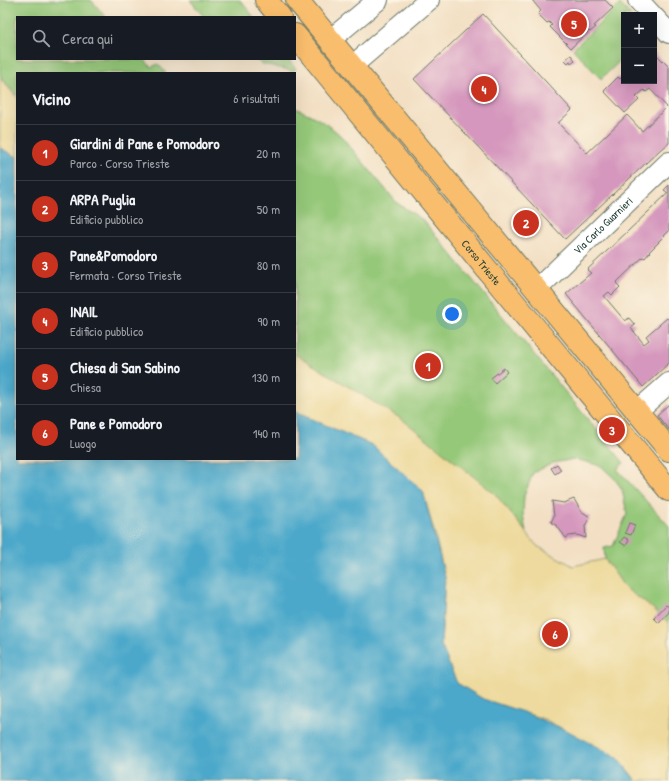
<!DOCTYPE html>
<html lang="it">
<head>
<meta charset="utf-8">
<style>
	body { margin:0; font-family:"Patrick Hand",sans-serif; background:#242831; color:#f1f3f6 }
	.controls { position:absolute; right:12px; top:12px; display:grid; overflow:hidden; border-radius:0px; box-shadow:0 4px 16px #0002 }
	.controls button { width:36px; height:36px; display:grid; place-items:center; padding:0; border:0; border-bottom:1px solid #363941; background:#171b24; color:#f1f3f6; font:20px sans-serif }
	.you { position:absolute; left:452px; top:314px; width:14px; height:14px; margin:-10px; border:3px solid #fff; border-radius:50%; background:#1a73e8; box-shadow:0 0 0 6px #1a73e833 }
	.badge { display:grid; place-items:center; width:26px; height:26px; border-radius:50%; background:#c8321e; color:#fff; font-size:13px; font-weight:700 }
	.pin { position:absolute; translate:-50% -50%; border:2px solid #fff; box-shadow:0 1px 4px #0006 }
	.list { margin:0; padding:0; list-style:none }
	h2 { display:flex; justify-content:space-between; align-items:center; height:52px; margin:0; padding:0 16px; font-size:17px }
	h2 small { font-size:13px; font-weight:400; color:#9ea1a6 }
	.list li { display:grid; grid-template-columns:26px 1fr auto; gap:12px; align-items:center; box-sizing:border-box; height:56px; padding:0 16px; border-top:1px solid #363941 }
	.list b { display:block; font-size:15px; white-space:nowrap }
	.list p { margin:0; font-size:13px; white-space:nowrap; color:#9ea1a6 }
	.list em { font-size:13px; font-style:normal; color:#9ea1a6 }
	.icon { flex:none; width:22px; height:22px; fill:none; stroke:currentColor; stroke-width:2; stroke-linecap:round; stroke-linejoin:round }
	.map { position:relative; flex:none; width:669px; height:781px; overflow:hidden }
	.search { position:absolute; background:#171b24; box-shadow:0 4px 16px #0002; left:16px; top:16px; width:280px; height:44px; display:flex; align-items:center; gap:10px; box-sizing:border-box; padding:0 14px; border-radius:0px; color:#9ea1a6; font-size:15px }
	.panel { position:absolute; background:#171b24; box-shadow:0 4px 16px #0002; left:16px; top:72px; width:280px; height:388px; border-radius:0px }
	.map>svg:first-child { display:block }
	.green { fill:#95c879; stroke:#5a8256 }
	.sand { fill:#eeda9e; stroke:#868c69 }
	.water { fill:#4ba8ca; stroke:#35727f }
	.building { fill:#d597bd }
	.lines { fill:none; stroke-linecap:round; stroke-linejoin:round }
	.minor-casing { stroke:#697666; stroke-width:22 }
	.major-casing { stroke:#697666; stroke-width:24 }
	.minor { stroke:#fff; stroke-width:20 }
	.major { stroke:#f9be6d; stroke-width:22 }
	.labels { text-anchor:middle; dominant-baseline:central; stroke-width:3.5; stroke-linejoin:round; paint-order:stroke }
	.street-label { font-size:11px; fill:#1f3d34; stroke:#fcf5e5 }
</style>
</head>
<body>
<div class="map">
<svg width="669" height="781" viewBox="0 0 669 781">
	<rect width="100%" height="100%" fill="#fcf5e5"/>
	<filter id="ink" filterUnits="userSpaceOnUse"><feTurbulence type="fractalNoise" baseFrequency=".025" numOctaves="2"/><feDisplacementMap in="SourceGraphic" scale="8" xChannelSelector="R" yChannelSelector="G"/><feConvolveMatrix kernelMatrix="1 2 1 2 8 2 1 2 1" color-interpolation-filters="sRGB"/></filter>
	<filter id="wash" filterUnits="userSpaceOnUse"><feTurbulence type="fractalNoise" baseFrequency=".012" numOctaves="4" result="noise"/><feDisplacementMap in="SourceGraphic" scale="16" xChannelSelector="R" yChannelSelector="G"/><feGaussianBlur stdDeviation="0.9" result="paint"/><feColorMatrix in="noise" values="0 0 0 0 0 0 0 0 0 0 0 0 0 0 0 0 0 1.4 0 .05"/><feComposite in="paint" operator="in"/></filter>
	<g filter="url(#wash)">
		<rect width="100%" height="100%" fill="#f3e0c4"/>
		<g class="green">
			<path d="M0 0H91L106 17H17V59H144L151 67 158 64 166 73H17V96L0 76Z"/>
			<path d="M190 0H240L254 17H204Z"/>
			<path d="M620 4 631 15H624V57L601 79 573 49Z"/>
			<path d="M254 59H288L296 69 293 71 263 64Z"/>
			<path d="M295 108C312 115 328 123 342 137L397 203 423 220 624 463 617 469 669 526V623L651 607 625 588 605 559 604 548 613 546 627 514 622 489 614 478 601 466 575 459 553 463 533 473 524 496 523 514 526 532 495 494 403 420 295 354Z"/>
		</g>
		<g class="sand">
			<path d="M0 78 17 98V157L0 148Z"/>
			<path d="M295 354 403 420 495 494 537 546 573 566 605 559 625 588 651 607 669 623V781H637L617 757 544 719 483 699 457 683 441 645 445 577 435 534 423 491 372 445 295 412Z"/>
		</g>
		<path class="water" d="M0 148 17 157V459H295V412L372 445 423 491 445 577 441 645 457 683 483 699 523 712 570 732 617 757 636 781H0Z"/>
		<g id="blocks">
			<g class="building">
				<path d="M532 0H605L613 8 594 26 596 27 590 32 589 31 571 48 550 27 552 25 549 22 547 23 538 14 541 11Z"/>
				<path d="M483 14 572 110 558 123 587 153 627 115 642 131 667 107 650 89 646 92 644 90 636 97 639 100 625 113 604 91 618 77 620 79 624 75V81H654V52L669 67V143L662 149V148L565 239 414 79Z"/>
				<path d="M571 55 575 60 571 63 570 61 568 63 565 60Z"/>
				<path d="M669 185V231L658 242H659L649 252H650L645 258 643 257 616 283 620 287 612 295 609 292 604 296 625 321 629 318 635 325 631 328 644 344 649 340 646 336 667 318 669 320V363L643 387 566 294 591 273 587 270 668 193 664 190Z"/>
				<path d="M504 368 507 372 495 383 491 378Z"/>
				<path d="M669 404V430L657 415Z"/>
				<path d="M605 432 609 438 605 441 601 435Z"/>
				<path d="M557 464 561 470 555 474 551 468Z"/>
				<path d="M574 499 581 511 590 517 585 526 586 538 577 535 569 536 566 538 557 526 551 522 554 516 552 501 564 503Z"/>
				<path d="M629 523 635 525 631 535 625 533Z"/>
				<path d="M624 537 629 540 626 546 620 542Z"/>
				<path d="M666 605 669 607V612L659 623 654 618Z"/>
			</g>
		</g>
	</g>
	<g filter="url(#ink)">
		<use href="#blocks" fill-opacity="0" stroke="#697666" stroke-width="1"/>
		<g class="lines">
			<g class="minor-casing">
				<g id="minor">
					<path d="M638 0 652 15"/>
					<path d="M654 17 669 33"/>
					<path d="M330 40 378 0"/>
					<path d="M352 66 429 0"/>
					<path id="s1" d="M536 290 669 162"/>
					<path d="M636 412 669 383"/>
				</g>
			</g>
			<g class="major-casing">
				<g id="major">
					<path d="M266 0 280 17"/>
					<path d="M297 0 669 450"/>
					<path id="s2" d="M295 35 494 278 669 490"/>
				</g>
			</g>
			<use href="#minor" class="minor"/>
			<use href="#major" class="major"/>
		</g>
	</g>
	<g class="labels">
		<g class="street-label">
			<text stroke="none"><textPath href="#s1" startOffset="93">Via Carlo Guarnieri</textPath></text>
			<text stroke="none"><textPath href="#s2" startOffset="294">Corso Trieste</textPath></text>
		</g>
	</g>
</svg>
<div class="controls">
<button>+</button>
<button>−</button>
</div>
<div class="you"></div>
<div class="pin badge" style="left:428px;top:366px">1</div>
<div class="pin badge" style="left:526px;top:223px">2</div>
<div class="pin badge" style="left:612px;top:430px">3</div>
<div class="pin badge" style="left:484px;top:89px">4</div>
<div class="pin badge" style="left:574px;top:24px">5</div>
<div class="pin badge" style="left:555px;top:634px">6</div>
<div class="search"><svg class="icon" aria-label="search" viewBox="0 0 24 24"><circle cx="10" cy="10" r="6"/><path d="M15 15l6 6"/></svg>Cerca qui</div>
<section class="panel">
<h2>Vicino<small>6 risultati</small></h2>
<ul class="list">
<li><span class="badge">1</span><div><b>Giardini di Pane e Pomodoro</b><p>Parco · Corso Trieste</p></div><em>20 m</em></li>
<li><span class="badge">2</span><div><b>ARPA Puglia</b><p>Edificio pubblico</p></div><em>50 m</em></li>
<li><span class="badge">3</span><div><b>Pane&amp;Pomodoro</b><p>Fermata · Corso Trieste</p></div><em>80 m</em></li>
<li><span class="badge">4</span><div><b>INAIL</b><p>Edificio pubblico</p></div><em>90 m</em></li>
<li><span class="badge">5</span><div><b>Chiesa di San Sabino</b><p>Chiesa</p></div><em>130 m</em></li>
<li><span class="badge">6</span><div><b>Pane e Pomodoro</b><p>Luogo</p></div><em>140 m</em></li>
</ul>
</section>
</div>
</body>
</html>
